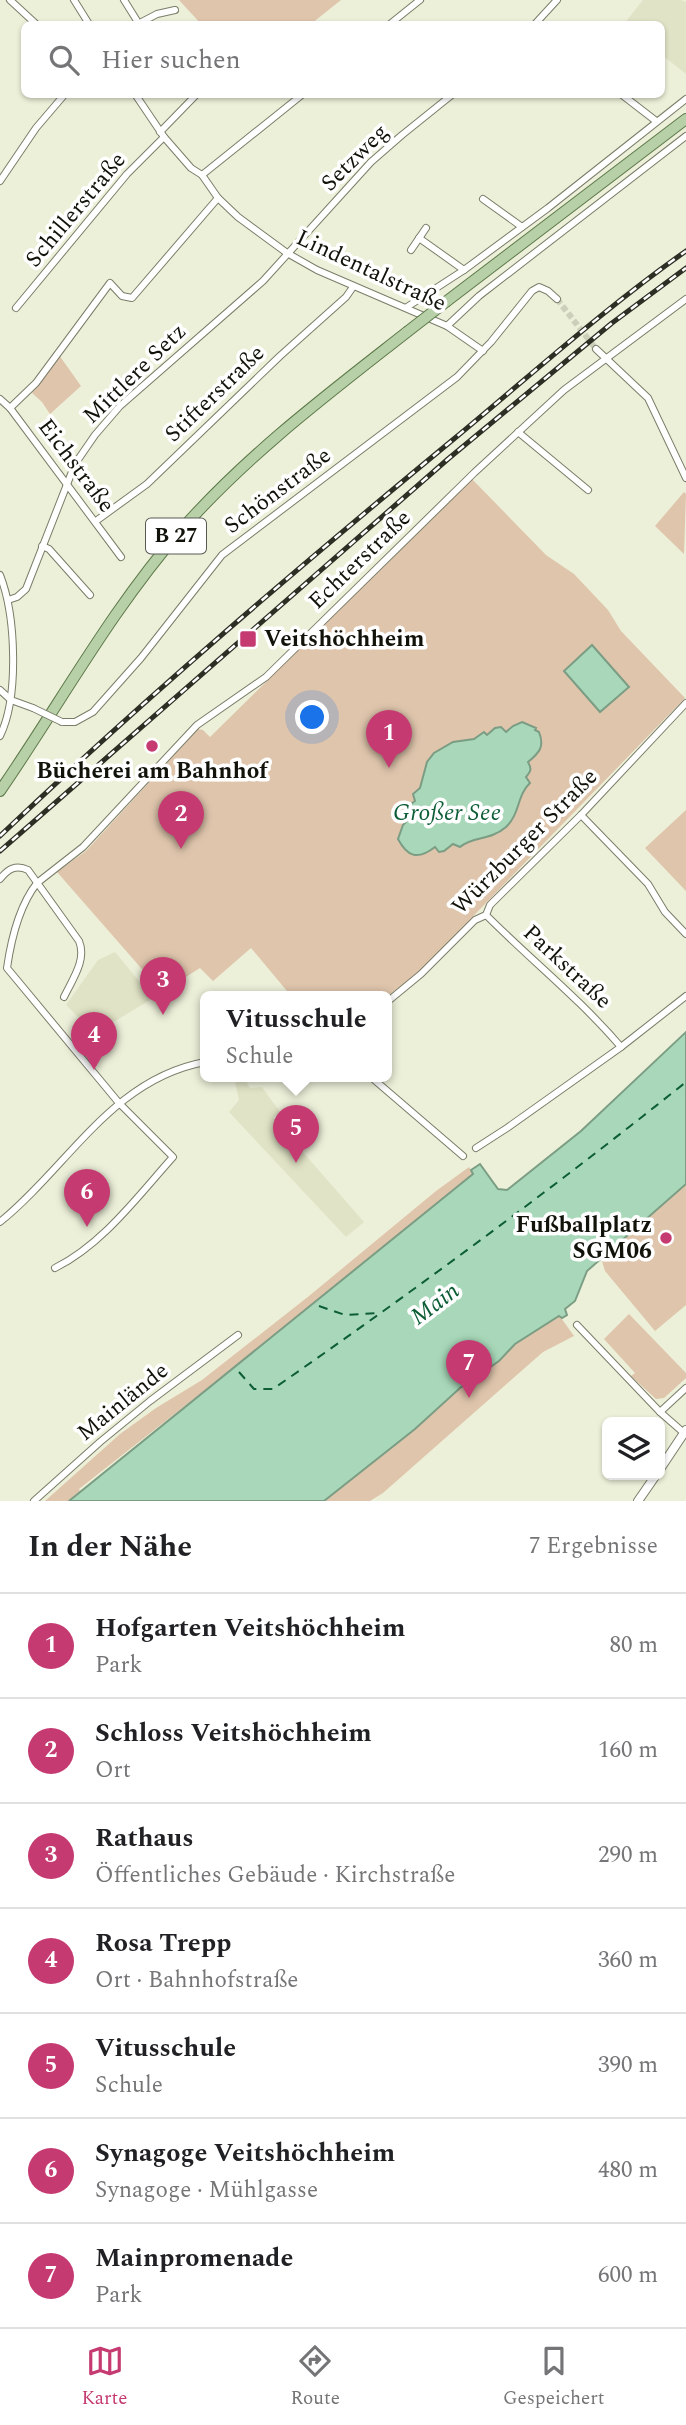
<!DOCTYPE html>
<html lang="de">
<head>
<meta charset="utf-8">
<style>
	body { margin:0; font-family:Spectral,serif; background:#f2f2f2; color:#202124 }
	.controls { position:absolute; right:21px; bottom:21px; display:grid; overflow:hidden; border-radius:10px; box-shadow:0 2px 5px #0004 }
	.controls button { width:63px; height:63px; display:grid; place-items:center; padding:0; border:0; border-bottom:2px solid #e0e0e0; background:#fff; color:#202124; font:35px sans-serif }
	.you { position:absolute; left:313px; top:718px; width:24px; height:24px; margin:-18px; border:5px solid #fff; border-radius:50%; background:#1a73e8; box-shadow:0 0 0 10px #1a73e833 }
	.badge { display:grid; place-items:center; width:46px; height:46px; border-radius:50%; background:#c53a71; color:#fff; font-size:23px; font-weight:700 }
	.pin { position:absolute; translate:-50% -58px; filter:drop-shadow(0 2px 4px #0008) }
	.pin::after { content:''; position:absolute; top:37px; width:24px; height:21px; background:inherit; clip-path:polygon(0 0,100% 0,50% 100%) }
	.popup { position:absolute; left:200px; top:991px; width:192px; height:91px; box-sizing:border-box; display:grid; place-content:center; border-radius:10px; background:#fff; filter:drop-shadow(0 2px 5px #0005); font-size:23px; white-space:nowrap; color:#757577 }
	.popup b { font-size:26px; color:#202124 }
	.popup::after { content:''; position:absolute; left:50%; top:100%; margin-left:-14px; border:14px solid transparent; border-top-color:#fff }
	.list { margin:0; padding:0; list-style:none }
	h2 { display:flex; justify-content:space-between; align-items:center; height:91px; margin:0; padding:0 28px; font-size:30px }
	h2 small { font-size:23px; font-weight:400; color:#757577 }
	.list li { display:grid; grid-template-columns:46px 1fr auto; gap:21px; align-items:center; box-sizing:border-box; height:105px; padding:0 28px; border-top:2px solid #e0e0e0 }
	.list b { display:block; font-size:26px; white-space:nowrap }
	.list p { margin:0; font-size:23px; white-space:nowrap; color:#757577 }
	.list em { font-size:23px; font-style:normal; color:#757577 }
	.icon { flex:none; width:38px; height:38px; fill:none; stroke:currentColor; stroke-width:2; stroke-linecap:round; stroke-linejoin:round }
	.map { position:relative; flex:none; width:686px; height:1501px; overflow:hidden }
	.search { position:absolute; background:#fff; box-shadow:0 2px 5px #0004; left:21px; right:21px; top:21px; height:77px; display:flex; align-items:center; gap:18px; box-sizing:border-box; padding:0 24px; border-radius:10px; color:#757577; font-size:26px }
	.sheet { height:826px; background:#fff }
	nav { display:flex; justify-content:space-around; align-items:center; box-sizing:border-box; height:98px; border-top:2px solid #e0e0e0; background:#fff; font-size:19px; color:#757577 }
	nav a { display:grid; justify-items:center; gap:4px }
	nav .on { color:#c53a71 }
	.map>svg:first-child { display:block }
	.built { fill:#e0e3c5 }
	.green { fill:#dfc5ac }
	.water { fill:#a8d8b9; stroke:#7b9d84; stroke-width:2 }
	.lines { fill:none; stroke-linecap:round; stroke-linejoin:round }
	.ferry { stroke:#0d5d37; stroke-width:2; stroke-dasharray:9 7; stroke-linecap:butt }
	.minor-tunnel { stroke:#cccfba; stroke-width:6; stroke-dasharray:6 3; stroke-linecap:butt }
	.minor-casing { stroke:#7b7d69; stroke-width:8 }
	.tertiary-casing { stroke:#7b7d69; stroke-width:10 }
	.primary-casing { stroke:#5e794b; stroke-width:12 }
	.minor { stroke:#fff; stroke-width:6 }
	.tertiary { stroke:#fff; stroke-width:8 }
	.primary { stroke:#b7d0a8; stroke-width:10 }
	.rail-casing { stroke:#2d2e24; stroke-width:5 }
	.rail { stroke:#fff; stroke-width:2.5; stroke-dasharray:8; stroke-linecap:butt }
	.minor-bridge-casing { stroke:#7b7d69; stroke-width:8; stroke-linecap:butt }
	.primary-bridge-casing { stroke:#5e794b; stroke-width:12; stroke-linecap:butt }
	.minor-bridge { stroke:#fff; stroke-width:6 }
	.primary-bridge { stroke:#b7d0a8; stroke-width:10 }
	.poi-dot { fill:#c53a71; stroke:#fff; stroke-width:2.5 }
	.labels { text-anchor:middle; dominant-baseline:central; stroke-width:7; stroke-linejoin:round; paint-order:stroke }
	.shield { fill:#fff; stroke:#585954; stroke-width:2 }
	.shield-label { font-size:21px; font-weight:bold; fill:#11120a }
	.street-label { font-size:23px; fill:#11120a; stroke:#fff }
	.poi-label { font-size:23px; font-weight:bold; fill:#11120a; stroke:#fff; text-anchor:start }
	.water-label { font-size:24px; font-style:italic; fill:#0d5d37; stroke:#fff }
</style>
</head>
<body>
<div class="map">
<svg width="686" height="1501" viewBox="0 0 686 1501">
	<rect width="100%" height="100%" fill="#edf0d9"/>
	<g class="built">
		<path d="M643 0H681L686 2V74L662 55V24H624Z"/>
		<path d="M115 952 153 998 117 1020 92 1031 66 1005 98 960Z"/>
		<path d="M234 1077H244L250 1088 262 1087 280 1112 273 1118 364 1222 346 1237 229 1112 239 1100Z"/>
	</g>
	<g class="green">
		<path d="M179 0H341L311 24H201Z"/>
		<path d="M59 355 81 386 50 414 42 402 32 393Z"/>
		<path d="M472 479 546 555 574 574 608 610 621 631 685 698 418 973 386 997H292L251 948 213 981 200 968 162 992 57 872 86 851 198 729 203 730 210 737Z"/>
		<path d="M684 492 686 494 684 554 655 526Z"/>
		<path d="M686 810V891L645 848Z"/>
		<path d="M469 1167 474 1174 317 1302 79 1489 80 1491 68 1501H45L120 1434 156 1408 202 1380 309 1296 436 1191Z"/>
		<path d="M686 1184V1305L655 1331 605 1271 601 1258Z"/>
		<path d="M629 1314 686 1373V1378L664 1398 656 1399 631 1376 635 1373 604 1339Z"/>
		<path d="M559 1315 574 1336 543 1352 383 1493 370 1501H324L415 1429 460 1388 499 1361 515 1344Z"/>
	</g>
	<g class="water">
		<path d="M592 645 629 687 600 712 564 671Z"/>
		<path d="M522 722 536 728 535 730 539 732C545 747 539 753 528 762 532 769 531 771 526 777L530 783C517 795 520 814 506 827 490 841 472 836 460 847L453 844 444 851 439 852 435 847C417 861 407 856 398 839L403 825 409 819 405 814 406 808 415 801 413 794 420 788 427 762 434 753 453 742 474 739 484 732 487 735 495 728 501 727 506 732 513 726Z"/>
		<path d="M686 1032V1184L587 1271 575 1301 565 1309 567 1315 562 1318 559 1316 515 1344 499 1361 460 1388 415 1429 324 1501H69L473 1174 471 1170 480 1164 498 1189 507 1190 581 1131Z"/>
	</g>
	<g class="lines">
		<g class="ferry">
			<path d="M319 1306 345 1315 381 1313"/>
			<path d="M239 1372 254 1389H273C414 1291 552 1189 686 1082"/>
		</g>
		<path class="minor-tunnel" d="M557 299 596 349"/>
		<g class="minor-casing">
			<g id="minor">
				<path d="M10 0 36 24"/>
				<path d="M74 0 89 24"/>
				<path d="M124 0 139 24"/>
				<path d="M138 24 157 14 175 10"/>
				<path d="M390 24 420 0"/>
				<path d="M535 24 557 0"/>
				<path d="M135 94 164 137 191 168 202 175 218 198 238 217 257 231 287 253 317 270 447 326 483 351"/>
				<path d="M621 94 656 121"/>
				<path d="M160 132 197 94"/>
				<path d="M202 175 303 94"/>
				<path d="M0 181 36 128 65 94"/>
				<path d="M483 199 522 227"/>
				<path d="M419 238 464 270"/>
				<path d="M411 250 426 228"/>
				<path d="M407 307 464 270 548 208 686 99"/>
				<path d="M16 308 127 174 164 137"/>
				<path d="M447 326 479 296 686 136"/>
				<path d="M596 349 648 398 686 478"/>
				<path d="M0 399 10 408 121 557"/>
				<path d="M10 408 36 383 110 283 122 296 132 298 218 198"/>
				<path d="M518 432 588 490"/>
				<path d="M96 521 147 484 280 356 346 297 353 287"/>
				<path d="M42 546 49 549 90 595"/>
				<path d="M0 575C16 616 19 697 0 736"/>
				<path d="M8 600 17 597 26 589 75 464 95 435 120 406 263 281 371 162 402 135 453 94"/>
				<path d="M0 690 11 700 33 708"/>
				<path d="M62 722H75L93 712 141 658 222 555 457 377 491 342 532 291 539 287 548 291 557 299"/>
				<path d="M581 815 648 884 665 912 686 934"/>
				<path d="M0 879C8 869 16 864 28 870L79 941C87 960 72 980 64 997"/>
				<path d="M486 915 490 905 581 815 686 703"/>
				<path d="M486 915C531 960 580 999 621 1047"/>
				<path d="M387 1002 421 974 475 920 486 915"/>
				<path d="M371 1077 463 1156"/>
				<path d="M476 1148 507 1128 621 1047 686 996"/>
				<path d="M0 1222C68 1167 112 1079 205 1062"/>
				<path d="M55 1268C103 1244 138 1196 173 1157L119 1103 7 968C11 940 19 906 37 883L83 847 197 725 266 677 474 473 564 390 686 299"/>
				<path d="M577 1325 660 1412 684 1433"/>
				<path d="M660 1412 686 1388"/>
				<path d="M34 1501 100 1442 150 1401 238 1335"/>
			</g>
		</g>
		<g class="tertiary-casing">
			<g id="tertiary">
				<path d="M660 1469 686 1430"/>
				<path d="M638 1501 656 1475"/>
			</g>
		</g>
		<g class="primary-casing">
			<g id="primary">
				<path d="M447 301 686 119"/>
				<path d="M0 791C60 704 111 610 181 530 248 454 328 394 407 332"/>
			</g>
		</g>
		<use href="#minor" class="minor"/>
		<use href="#tertiary" class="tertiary"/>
		<use href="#primary" class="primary"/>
		<g class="rail-casing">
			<g id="rail">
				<path d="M0 836C146 697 300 566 455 438 531 375 605 308 686 251"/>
				<path d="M0 851 448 459 612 323 686 268"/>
			</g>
		</g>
		<use href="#rail" class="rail"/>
		<g class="minor-bridge-casing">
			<path id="minor-bridge" d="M33 708 62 722"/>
		</g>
		<g class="primary-bridge-casing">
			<path id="primary-bridge" d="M407 332 447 301"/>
		</g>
		<use href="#minor-bridge" class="minor-bridge"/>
		<use href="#primary-bridge" class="primary-bridge"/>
	</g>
	<g class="poi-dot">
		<rect x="239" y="630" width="18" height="18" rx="3.5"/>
		<circle cx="152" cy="746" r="7"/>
		<circle cx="666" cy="1238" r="7"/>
	</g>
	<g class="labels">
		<rect class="shield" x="146" y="518.5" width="60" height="35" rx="5"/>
		<g class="shield-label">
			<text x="176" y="536">B 27</text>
		</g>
		<g class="street-label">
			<text transform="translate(355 158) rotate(-45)">Setzweg</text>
			<text transform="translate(76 210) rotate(-50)">Schillerstraße</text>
			<text transform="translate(371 271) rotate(25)">Lindentalstraße</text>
			<text transform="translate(135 374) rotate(-44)">Mittlere Setz</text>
			<text transform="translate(215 394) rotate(-44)">Stifterstraße</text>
			<text transform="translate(76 466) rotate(53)">Eichstraße</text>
			<text transform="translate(278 491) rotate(-37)">Schönstraße</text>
			<text transform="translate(360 560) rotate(-44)">Echterstraße</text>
			<text transform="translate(525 842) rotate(-45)">Würzburger Straße</text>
			<text transform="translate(567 967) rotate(43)">Parkstraße</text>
			<text transform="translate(123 1402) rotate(-39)">Mainlände</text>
		</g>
		<g class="poi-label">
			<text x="264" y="639">Veitshöchheim</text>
			<text x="152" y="771" text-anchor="middle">Bücherei am Bahnhof</text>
			<text x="652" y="1225" text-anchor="end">Fußballplatz<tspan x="652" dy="26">SGM06</tspan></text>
		</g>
		<g class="water-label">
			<text x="447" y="813">Großer See</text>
			<text transform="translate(435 1304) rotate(-37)">Main</text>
		</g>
	</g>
</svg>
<div class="controls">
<button><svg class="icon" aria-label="layers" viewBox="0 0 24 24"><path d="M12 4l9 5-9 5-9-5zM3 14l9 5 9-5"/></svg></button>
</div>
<div class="you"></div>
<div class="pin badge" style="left:389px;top:768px">1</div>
<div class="pin badge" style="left:181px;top:849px">2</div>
<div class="pin badge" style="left:163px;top:1015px">3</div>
<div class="pin badge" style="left:94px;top:1070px">4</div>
<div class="pin badge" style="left:296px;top:1163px">5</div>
<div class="popup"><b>Vitusschule</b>Schule</div>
<div class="pin badge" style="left:87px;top:1227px">6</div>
<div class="pin badge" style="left:469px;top:1398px">7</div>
<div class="search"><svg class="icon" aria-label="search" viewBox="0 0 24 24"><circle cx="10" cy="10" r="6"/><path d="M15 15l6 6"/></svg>Hier suchen</div>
</div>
<section class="sheet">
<h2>In der Nähe<small>7 Ergebnisse</small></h2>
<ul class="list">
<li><span class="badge">1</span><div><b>Hofgarten Veitshöchheim</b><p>Park</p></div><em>80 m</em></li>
<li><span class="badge">2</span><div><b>Schloss Veitshöchheim</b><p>Ort</p></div><em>160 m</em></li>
<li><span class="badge">3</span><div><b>Rathaus</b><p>Öffentliches Gebäude · Kirchstraße</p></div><em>290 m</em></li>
<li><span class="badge">4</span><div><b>Rosa Trepp</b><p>Ort · Bahnhofstraße</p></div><em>360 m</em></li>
<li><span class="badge">5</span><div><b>Vitusschule</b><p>Schule</p></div><em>390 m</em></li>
<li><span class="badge">6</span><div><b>Synagoge Veitshöchheim</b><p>Synagoge · Mühlgasse</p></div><em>480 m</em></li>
<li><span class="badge">7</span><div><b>Mainpromenade</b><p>Park</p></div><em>600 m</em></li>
</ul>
</section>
<nav>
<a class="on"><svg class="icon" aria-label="map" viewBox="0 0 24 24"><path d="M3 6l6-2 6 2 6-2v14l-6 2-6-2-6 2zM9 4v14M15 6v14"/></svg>Karte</a>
<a><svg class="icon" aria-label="directions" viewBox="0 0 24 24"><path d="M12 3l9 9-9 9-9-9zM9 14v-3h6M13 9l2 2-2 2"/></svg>Route</a>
<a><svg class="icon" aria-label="saved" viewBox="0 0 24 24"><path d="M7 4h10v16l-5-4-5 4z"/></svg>Gespeichert</a>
</nav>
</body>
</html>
